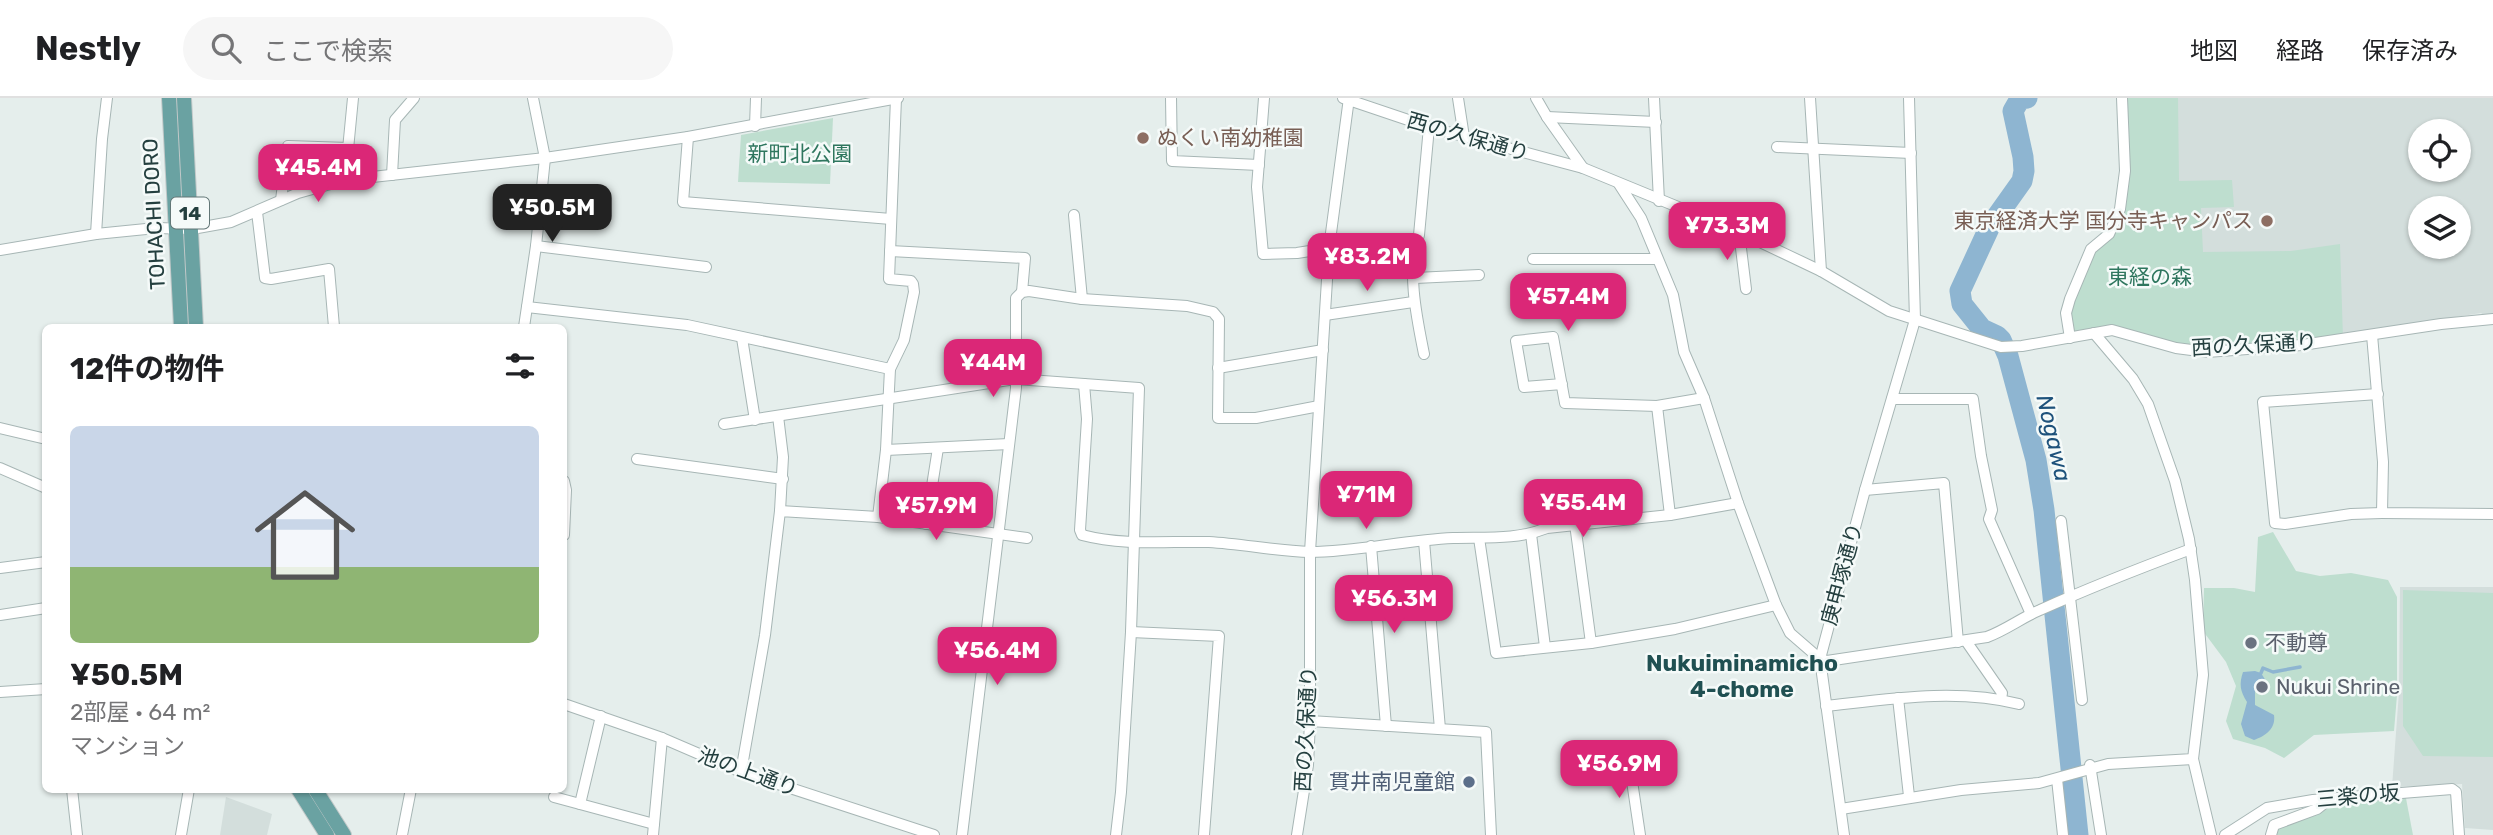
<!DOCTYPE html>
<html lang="ja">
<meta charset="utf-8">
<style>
:root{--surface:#fff;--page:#f6f6f6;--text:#202124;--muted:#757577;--line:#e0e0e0;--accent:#db2777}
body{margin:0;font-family:Rubik,"Noto Sans JP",sans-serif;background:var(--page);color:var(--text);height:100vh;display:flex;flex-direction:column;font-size:26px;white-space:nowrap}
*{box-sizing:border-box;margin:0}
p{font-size:23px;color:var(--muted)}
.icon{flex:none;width:38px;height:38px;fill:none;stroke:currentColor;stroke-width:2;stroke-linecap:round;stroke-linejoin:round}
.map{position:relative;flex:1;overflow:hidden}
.side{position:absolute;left:42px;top:226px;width:525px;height:469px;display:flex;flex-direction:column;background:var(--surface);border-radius:10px;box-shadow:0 2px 5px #0004}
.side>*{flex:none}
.fabs{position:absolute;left:2408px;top:21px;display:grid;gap:14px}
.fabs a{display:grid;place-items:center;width:63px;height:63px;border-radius:50%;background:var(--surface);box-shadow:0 2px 5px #0004;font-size:35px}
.price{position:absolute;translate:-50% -60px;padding:0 16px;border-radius:14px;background:var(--accent);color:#fff;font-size:23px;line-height:46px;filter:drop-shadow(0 2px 4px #0008)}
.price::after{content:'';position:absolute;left:50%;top:42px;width:21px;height:16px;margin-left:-10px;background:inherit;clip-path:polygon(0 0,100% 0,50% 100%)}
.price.selected{background:#222;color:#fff}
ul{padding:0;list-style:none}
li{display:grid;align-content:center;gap:14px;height:371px;padding:0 28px}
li+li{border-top:2px solid var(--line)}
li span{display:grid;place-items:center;height:217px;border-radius:10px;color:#555}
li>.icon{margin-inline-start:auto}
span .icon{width:126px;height:126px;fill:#fffc;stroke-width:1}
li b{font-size:30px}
h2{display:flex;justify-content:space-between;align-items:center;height:84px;padding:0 28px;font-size:30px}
header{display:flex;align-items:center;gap:42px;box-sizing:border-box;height:98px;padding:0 35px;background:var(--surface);border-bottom:2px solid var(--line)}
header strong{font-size:33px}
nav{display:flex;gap:38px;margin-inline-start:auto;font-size:24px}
.search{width:490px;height:63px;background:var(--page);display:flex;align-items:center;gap:18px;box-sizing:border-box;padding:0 24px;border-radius:38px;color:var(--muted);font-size:26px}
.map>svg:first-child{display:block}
.built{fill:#d3dedc;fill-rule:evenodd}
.green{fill:#bedecf}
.water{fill:#8eb5d1}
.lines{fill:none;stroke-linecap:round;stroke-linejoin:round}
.stream{stroke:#8eb5d1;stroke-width:3.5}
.river{stroke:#8eb5d1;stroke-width:21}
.minor-casing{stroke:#a7b6b5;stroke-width:12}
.major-casing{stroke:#c2c9c9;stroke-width:16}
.minor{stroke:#fff;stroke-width:10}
.major{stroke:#6aa2a2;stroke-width:14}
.education-dot{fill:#8d6e63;stroke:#f5faf9;stroke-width:2.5}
.worship-dot{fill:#6b7280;stroke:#f5faf9;stroke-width:2.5}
.service-dot{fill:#5c6f8a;stroke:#f5faf9;stroke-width:2.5}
.labels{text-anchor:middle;stroke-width:5;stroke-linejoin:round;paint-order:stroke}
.shield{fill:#f5faf9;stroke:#637777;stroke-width:2}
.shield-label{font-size:19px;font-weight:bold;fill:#243f3f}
.street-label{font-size:21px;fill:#243f3f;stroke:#f5faf9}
.education-label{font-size:21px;fill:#785e54;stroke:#f5faf9;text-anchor:start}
.park-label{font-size:21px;fill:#2e765e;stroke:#f5faf9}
.worship-label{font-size:21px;fill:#5b616d;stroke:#f5faf9;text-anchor:start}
.service-label{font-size:21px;fill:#4e5e75;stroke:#f5faf9;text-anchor:end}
.water-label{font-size:23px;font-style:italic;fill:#1e527b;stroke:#f5faf9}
.neighbourhood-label{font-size:23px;font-weight:bold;fill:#205052;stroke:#f5faf9}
</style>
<header>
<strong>Nestly</strong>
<div class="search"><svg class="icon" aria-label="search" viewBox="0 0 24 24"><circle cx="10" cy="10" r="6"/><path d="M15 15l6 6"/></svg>ここで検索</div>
<nav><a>地図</a><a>経路</a><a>保存済み</a></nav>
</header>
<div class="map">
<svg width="2493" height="737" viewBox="0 0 2493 737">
<rect width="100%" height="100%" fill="#e5eeec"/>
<g class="built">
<path d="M2122 0H2493V217L2485 218 2481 215 2301 243 2109 136 2120 111ZM2420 33H2459V72H2420ZM2420 110H2459V149H2420Z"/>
<polygon points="2400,489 2493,489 2493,732 2465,730 2462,686 2392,689 2399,594"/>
<polygon points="226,699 272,716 267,737 220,737"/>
</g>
<g class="green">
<polygon points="2123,0 2178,0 2179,83 2232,82 2234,109 2201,110 2203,154 2291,153 2340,146 2343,240 2194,253 2124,232 2071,236 2067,214 2093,153 2122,111"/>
<polygon points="833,20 830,86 738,84 741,37"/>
<polygon points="2273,434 2296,473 2320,478 2351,475 2388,482 2397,499 2397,597 2394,633 2314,637 2284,660 2265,650 2233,641 2226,623 2236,588 2226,564 2203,533 2204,490 2234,490 2255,494 2258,439"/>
<polygon points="2403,492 2493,495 2493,659 2423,658 2403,628"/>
<polygon points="2404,690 2413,737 2275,737 2276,731 2335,703"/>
</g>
<path class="water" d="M2255 573 2261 575 2266 583 2263 588 2255 591V607L2274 617C2276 631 2265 638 2254 642L2245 638 2241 626 2247 604C2240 593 2239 586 2243 574Z"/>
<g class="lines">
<polyline class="stream" points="2261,575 2263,570 2273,574 2300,569"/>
<polyline class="river" points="2027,0 2020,1 2013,13 2023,59 2024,73 2022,83 1990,128 1960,193 1962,206 1982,231 1997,238 2001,242 2008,258 2036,362 2044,412 2078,737"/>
<g class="minor-casing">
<g id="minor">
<polyline points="1171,0 1172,63 1259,67"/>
<polyline points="1264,0 1257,89 1263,156 1297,155 1329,150"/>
<polyline points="1343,0 1429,29 1583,70 1739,134 1821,173 1889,213 2001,249 2022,248 2112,232 2176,250 2207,254 2302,247 2441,226 2493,221"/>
<polyline points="1458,0 1464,39"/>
<polyline points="1536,0 1547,19 1583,70"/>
<polyline points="1654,0 1659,103"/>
<polyline points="1810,0 1821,173"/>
<polyline points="1547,19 1656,24"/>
<polyline points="755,28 756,0"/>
<polyline points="688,39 683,104 891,121"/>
<polyline points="1777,49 1911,55"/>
<polyline points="392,77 395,22 414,0"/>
<polyline points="345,82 353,0"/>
<path d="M1619 86 1641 120 1673 197 1684 254 1704 300 1738 405 1776 507 1790 535 1820 561 1827 563 1987 539C2006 532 2021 520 2040 512 2089 490 2140 470 2191 451"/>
<polyline points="281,102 288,48 348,50"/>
<polyline points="257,114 265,180 271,181 329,171 334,229"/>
<polyline points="1074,117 1082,201"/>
<polyline points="1739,134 1746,191"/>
<polyline points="96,136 102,41 107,0"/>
<polyline points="536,148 706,169"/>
<polyline points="0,152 96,136 156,130 192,131 231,124 298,95 345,82 545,60 688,39 898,0"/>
<polyline points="890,153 1025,160 1022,194"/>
<polyline points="1533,161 1657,161"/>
<polyline points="1415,180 1479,177"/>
<polyline points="527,209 687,227 890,271"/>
<polyline points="1325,217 1413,204"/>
<polyline points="524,229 536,148 545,60 533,0"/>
<polyline points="2372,237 2383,364 2382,415 2493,416"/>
<polyline points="742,240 755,322"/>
<polyline points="2070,240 2066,215 2070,201 2091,151 2109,136 2120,111 2125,73 2122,0"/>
<path d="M1424 256C1417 221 1406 171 1419 137L1429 29"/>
<polyline points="1218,270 1323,252"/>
<path d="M1084 286 1087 321 1080 432 1082 437C1124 448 1167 443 1209 444 1243 446 1276 453 1310 454 1357 454 1405 442 1453 440 1485 439 1517 442 1547 430L1670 417 1738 405"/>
<polyline points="1562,286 1524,289 1516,243 1553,239 1565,305 1657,308 1704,300"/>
<polyline points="2378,296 2263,304 2275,425 2285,426 2351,416 2382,415"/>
<polyline points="1892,301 1973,301 1981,358 1992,412 1989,421 2031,516"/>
<polyline points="1657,308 1670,417"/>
<polyline points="778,318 783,359 780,413"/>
<polyline points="724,326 1015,281 1139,290 1131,534 1121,694 1116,737"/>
<polyline points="0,330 46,341"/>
<polyline points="886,352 1009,346"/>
<polyline points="637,361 783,381"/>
<polyline points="0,370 46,390"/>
<polyline points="564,383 566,392 564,437"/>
<polyline points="1865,392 1944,385 1958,544"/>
<polyline points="878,419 886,352 890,271 904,242 914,194 913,186 911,183 889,181 896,0"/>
<polyline points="2061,423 2082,602"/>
<polyline points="926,426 938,350"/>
<polyline points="1575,426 1591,545"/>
<polyline points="1531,436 1545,549"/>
<polyline points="1479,440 1496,555 1591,545 1675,531 1776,507"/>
<polyline points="1424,443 1440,631"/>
<polyline points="1371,448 1386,628"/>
<polyline points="0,470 46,464"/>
<polyline points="0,517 46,510"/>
<polyline points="1131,534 1219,538 1204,737"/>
<polyline points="1966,543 2002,595 2001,601"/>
<polyline points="0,594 46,591"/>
<polyline points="1898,600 1909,698"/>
<polyline points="564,606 662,640 741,674 934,737"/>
<path d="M1826 608C1889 601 1957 590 2019 606"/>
<polyline points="1310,623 1486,634 1491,737"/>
<polyline points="2193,661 2211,737"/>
<polyline points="1629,663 1640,737"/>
<polyline points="2090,667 2101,737"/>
<polyline points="741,674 765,537 780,413 878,419 1027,440"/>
<polyline points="2057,681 2063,737"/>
<polyline points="72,691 77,737"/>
<polyline points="554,699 654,726"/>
<polyline points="580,706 601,618"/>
<polyline points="1841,711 1961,692 2039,685 2108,666 2193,661 2203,577 2195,482 2189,441 2175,383 2148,306 2133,281 2094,235"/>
<polyline points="181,737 189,691"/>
<polyline points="402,737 411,691"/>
<polyline points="653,737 662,640"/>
<polyline points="962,737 1016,290 1016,200 1022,194 1029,193 1082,201 1187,208 1213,214 1219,221 1218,320 1256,320 1319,308"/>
<polyline points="1297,737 1308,667 1310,623 1310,454 1329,150 1349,0"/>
<polyline points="1844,737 1820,561 1865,392 1915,222 1909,0"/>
<polyline points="2225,737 2267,710 2313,702 2452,691 2456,694 2459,737"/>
<polyline points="2271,737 2274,727 2317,711 2331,700"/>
</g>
</g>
<g class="major-casing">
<g id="major">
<polyline points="169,0 181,229"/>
<polyline points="184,0 196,229"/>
<polyline points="298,691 327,737"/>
<polyline points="315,691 344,737"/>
</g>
</g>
<use href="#minor" class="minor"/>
<use href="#major" class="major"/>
</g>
<g class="education-dot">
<circle cx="1143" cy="40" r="7"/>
<circle cx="2267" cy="123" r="7"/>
</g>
<g class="worship-dot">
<circle cx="2251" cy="545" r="7"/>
<circle cx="2262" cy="589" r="7"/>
</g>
<circle class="service-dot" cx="1469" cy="684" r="7"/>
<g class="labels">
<rect class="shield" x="171" y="99.5" width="38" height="31" rx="5"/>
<g class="shield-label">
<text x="190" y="122">14</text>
</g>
<g class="street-label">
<text transform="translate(1468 39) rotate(16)" y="7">西の久保通り</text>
<text transform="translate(154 116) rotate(-93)" y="7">TOHACHI DORO</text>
<text transform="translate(2254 247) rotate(-3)" y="7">西の久保通り</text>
<text transform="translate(1842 476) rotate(-75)" y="7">庚申塚通り</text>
<text transform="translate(1306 631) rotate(-87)" y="7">西の久保通り</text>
<text transform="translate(748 674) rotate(20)" y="7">池の上通り</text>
<text transform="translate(2358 698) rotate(-5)" y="7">三楽の坂</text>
</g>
<g class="education-label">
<text x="1157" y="47">ぬくい南幼稚園</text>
<text x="2253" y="130" text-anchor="end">東京経済大学 国分寺キャンパス</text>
</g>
<g class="park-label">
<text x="800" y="63">新町北公園</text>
<text x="2150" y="186">東経の森</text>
</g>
<g class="worship-label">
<text x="2265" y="552">不動尊</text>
<text x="2276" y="596">Nukui Shrine</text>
</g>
<g class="service-label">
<text x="1455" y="691">貫井南児童館</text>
</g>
<g class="water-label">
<text transform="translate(2054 340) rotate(77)" y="8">Nogawa</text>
</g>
<g class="neighbourhood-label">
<text x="1742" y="573">Nukuiminamicho<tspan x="1742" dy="26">4-chome</tspan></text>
</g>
</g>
</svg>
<div class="fabs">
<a><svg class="icon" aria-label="locate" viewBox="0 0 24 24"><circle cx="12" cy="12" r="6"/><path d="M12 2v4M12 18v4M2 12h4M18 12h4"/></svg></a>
<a><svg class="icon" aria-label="layers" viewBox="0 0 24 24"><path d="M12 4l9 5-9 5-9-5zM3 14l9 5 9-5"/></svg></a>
</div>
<b class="price" style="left:318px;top:106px">¥45.4M</b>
<b class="price selected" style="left:552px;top:146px">¥50.5M</b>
<b class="price" style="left:1727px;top:164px">¥73.3M</b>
<b class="price" style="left:1367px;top:195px">¥83.2M</b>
<b class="price" style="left:1568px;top:235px">¥57.4M</b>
<b class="price" style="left:993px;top:301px">¥44M</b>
<b class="price" style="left:1366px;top:433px">¥71M</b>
<b class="price" style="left:1583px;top:441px">¥55.4M</b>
<b class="price" style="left:936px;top:444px">¥57.9M</b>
<b class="price" style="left:1394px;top:537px">¥56.3M</b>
<b class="price" style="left:997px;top:589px">¥56.4M</b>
<b class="price" style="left:1619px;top:702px">¥56.9M</b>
<section class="side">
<h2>12件の物件<svg class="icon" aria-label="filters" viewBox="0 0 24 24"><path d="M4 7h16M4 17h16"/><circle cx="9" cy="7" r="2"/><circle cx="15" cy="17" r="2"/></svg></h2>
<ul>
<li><span style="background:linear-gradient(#c9d6e8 65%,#8fb573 0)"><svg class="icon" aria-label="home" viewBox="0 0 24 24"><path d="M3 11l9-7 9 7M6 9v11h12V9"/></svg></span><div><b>¥50.5M</b><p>2部屋 · 64 m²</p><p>マンション</p></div></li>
</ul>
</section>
</div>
